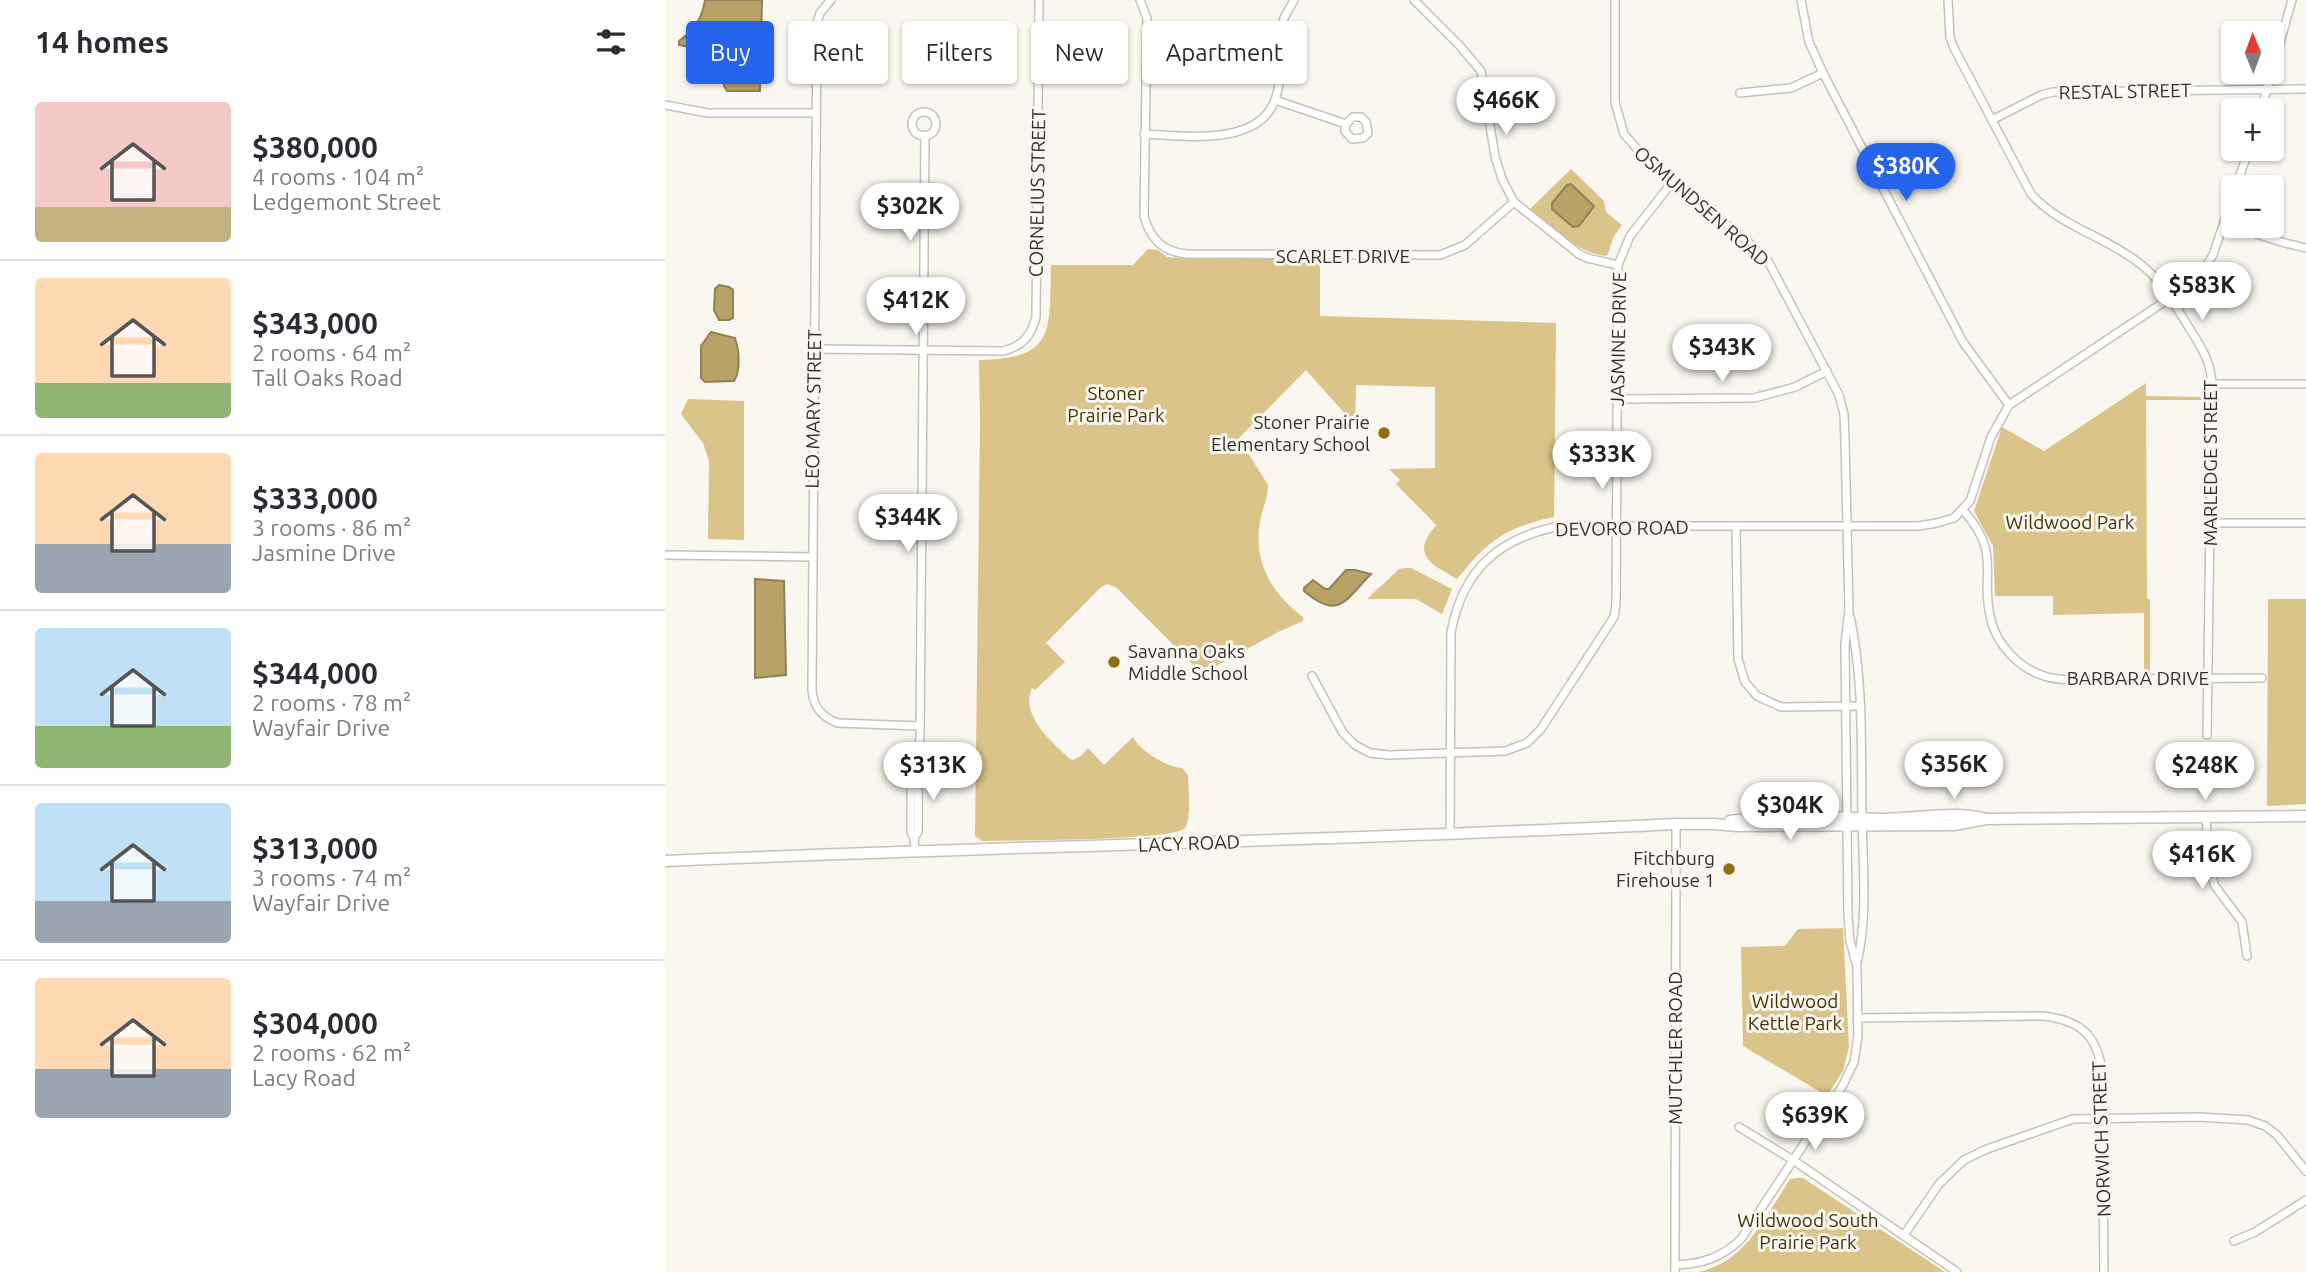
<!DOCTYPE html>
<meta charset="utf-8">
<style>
:root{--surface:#fff;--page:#f2f2f3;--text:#2b2b33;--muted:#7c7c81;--line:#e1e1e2;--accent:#2563eb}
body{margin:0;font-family:Ubuntu,sans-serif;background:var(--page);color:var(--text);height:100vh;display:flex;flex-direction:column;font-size:26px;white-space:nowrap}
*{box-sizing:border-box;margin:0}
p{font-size:23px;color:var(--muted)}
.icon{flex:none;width:38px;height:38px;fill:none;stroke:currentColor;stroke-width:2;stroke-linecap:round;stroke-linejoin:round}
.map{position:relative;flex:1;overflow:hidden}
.side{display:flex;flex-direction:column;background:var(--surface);width:665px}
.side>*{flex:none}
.banner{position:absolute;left:21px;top:21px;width:665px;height:63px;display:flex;gap:14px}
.needle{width:46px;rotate:359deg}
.fabs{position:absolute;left:1556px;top:21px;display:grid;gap:14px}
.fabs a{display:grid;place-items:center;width:63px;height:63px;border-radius:7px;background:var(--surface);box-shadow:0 2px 5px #0004;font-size:35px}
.price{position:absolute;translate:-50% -60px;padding:0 16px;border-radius:24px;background:#fff;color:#222;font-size:23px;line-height:46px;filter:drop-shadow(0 2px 4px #0008)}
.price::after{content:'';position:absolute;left:50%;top:42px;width:21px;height:16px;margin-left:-10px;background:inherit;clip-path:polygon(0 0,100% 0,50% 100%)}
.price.on{background:var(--accent);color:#fff}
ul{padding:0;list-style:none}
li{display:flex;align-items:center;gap:21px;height:175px;padding:0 35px}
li+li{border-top:2px solid var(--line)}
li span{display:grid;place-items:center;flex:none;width:196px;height:140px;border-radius:7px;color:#555}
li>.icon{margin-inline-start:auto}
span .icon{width:84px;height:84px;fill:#fffc;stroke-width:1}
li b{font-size:30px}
h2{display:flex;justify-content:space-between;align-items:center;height:84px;padding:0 35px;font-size:30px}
.tag{padding:0 24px;border-radius:7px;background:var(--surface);box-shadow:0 2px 5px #0004;font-size:24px;line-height:63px}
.tag.on{background:var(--accent);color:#fff}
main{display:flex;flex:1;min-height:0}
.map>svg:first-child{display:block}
.green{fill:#dbc489}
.water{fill:#b8a266;stroke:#908055;stroke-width:2}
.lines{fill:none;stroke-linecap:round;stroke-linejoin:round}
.street-casing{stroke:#c5c2bb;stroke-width:10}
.secondary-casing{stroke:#c5c2bb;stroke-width:13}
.street{stroke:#fff;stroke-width:7}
.secondary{stroke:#fff;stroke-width:10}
.poi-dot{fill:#8d7013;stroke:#faf7f0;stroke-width:2.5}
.labels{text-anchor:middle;stroke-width:6;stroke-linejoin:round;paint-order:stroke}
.street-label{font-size:19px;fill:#32312e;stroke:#faf7f0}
.park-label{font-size:19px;fill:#443401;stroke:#faf7f0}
.poi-label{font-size:19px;fill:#32312e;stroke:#faf7f0;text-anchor:end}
</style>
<main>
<section class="side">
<h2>14 homes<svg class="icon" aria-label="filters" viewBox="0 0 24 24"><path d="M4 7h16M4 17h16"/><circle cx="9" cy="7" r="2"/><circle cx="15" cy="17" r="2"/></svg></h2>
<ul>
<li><span style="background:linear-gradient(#f6c9c9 75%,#c2b280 0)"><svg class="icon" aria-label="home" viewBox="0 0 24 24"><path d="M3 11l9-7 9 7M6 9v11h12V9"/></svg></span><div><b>$380,000</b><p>4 rooms · 104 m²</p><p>Ledgemont Street</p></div></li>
<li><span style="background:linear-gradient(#ffd9b3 75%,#8fb573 0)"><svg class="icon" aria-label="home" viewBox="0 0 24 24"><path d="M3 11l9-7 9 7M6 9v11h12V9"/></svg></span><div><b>$343,000</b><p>2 rooms · 64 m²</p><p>Tall Oaks Road</p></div></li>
<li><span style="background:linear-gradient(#ffd9b3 65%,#9aa5b1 0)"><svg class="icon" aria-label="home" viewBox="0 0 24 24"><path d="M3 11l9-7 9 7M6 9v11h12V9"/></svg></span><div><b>$333,000</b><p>3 rooms · 86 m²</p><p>Jasmine Drive</p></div></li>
<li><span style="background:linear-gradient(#bfe0f5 70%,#8fb573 0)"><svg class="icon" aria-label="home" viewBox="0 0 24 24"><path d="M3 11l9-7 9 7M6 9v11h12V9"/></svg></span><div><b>$344,000</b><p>2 rooms · 78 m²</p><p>Wayfair Drive</p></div></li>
<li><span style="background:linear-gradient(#bfe0f5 70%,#9aa5b1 0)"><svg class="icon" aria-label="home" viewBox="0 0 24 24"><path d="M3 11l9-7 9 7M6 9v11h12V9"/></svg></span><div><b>$313,000</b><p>3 rooms · 74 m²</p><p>Wayfair Drive</p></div></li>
<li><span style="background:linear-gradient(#ffd9b3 65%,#9aa5b1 0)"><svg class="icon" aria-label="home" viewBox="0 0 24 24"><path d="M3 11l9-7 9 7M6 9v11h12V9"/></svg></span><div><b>$304,000</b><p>2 rooms · 62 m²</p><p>Lacy Road</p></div></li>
</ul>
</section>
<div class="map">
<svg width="1641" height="1272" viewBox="0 0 1641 1272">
<rect width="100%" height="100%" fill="#faf7f0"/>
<g class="green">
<path d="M906 169 939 201 941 212 957 225 949 236 942 256C912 254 888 226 865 209Z"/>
<path d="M483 249 493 250 502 257 516 258 655 256V316L891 323 889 517C841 527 822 541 792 579 766 564 745 556 771 525L731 484 735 480 724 469 770 468V387L691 385 690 425 641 370 571 441 585 456 603 485C603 498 597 509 595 522 588 562 607 594 638 617V621L613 632 540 672 536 673 451 587 442 584 435 588 381 643 400 662 370 690 367 688C355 716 386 741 405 759L408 760 416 756 423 748 439 765 468 737C475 751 501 767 517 768L523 775C523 787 527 818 520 828 509 841 344 840 317 841L310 836 315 422 314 360C392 359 384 330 386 265H468Z"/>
<polygon points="1481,383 1481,396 1539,397 1539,400 1481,400 1482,599 1485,599 1485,673 1479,673 1479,613 1388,615 1388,596 1330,596 1328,546 1309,511 1337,427 1379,451"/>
<polygon points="23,399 79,401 79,540 43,539 44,461 38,443 16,414"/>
<polygon points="739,568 746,568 787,589 777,614 751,599 702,599 734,569"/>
<polygon points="1603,599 1641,599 1641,804 1602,806"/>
<polygon points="1178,928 1184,1047 1178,1071 1162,1096 1078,1046 1076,947 1120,946 1133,929"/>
<path d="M1131 1178H1138L1280 1272H1033C1080 1263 1101 1216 1125 1179Z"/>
</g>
<g class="water">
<path d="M40 0H97L95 91H62L59 86 58 58 53 53 14 45V41C30 29 37 19 40 0Z"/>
<polygon points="906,184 929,206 914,226 908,227 887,209 887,203 902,185"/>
<polygon points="54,285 64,287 68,290 68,318 64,320 54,320 49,310 50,289"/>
<path d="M46 332 70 338C74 349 76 371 69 381L40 382 36 378V346Z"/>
<path d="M681 570H690L706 574C680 600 674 621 639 591V588L648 580 660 589H664Z"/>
<polygon points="90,579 119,581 121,675 90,678"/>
</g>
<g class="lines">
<g class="street-casing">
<g id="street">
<path d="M166 0 155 13 152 23 147 691C149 708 157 717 173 723L255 726"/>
<path d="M475 0 482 18 479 216C485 239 498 252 522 254L775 255 800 245 849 202"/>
<polyline points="749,0 795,46 816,71 830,156 837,179 849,202 914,254 922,258 953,265"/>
<path d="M950 0V102L959 134 982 160 1081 240 1103 261 1174 395 1179 414 1180 441 1184 609 1180 645 1183 916 1185 941 1192 967 1193 1036 1189 1062 1178 1085 1076 1239C1056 1258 1037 1264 1010 1265"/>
<polyline points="1136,0 1144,42 1158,73 1298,342 1344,405"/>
<path d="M1283 0 1285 38 1290 50 1366 194C1396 227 1440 236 1474 263 1496 279 1509 304 1523 326 1535 345 1546 361 1547 384L1542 735"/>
<polyline points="1075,93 1126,88 1158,73"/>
<polyline points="610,100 681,124 680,131 687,139 698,138 703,133 701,122 696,117 688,117 681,124"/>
<polyline points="0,105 43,113 151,113"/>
<polyline points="1596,110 1627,0"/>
<circle cx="259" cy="124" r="12"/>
<polyline points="1327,120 1376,95 1388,92 1641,89"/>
<path d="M479 134C520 136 596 147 611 97 618 75 616 48 617 26L619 18 629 0"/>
<polyline points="1571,187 1584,149"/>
<polyline points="1559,224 1620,243 1641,248"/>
<path d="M148 349 338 351C358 346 366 336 371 317L374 0"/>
<polyline points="1547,384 1641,384"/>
<polyline points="953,399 1089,398 1130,387 1162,371"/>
<path d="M1298 510C1338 555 1314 573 1326 620 1332 645 1354 668 1379 676 1402 683 1430 679 1453 679 1501 679 1549 678 1597 678"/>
<polyline points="1545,523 1641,523"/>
<polyline points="1071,528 1073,659 1080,682 1092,696 1116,707 1196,706"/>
<polyline points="0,555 147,557"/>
<path d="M1185 616C1199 682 1196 751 1197 819 1198 866 1203 916 1192 963"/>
<polyline points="647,676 678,733 690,745 705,753 724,755 840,751 862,743 876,729 949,617 951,605 953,265 965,236 1008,181"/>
<polyline points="1541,817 1544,869 1550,886 1577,922 1582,956"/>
<path d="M785 834 786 632C798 569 834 538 895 526H1254L1272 523 1289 518 1305 501 1326 437 1344 405 1505 298 1537 272 1548 255 1568 195"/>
<path d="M249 838 253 832C254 800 251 768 255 737L260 135"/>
<polyline points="250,850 249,838 246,832 246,777 251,762"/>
<path d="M1192 1018 1378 1016C1414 1020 1432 1034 1437 1071L1439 1272"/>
<polyline points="1074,1127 1128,1160 1292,1272"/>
<polyline points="1239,1235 1274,1184 1299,1160 1322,1149 1408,1119 1534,1117 1583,1120 1600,1126 1612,1135 1641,1171"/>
<polyline points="1569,1241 1590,1232 1641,1200"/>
<polyline points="1010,1272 1011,824"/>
</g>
</g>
<g class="secondary-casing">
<g id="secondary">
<path d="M1065 821C1116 813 1167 818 1218 819 1249 819 1292 810 1321 819L1641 816"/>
<path d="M0 861C337 846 674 841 1011 824H1049L1073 826 1289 825 1321 819"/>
</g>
</g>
<use href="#street" class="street"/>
<use href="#secondary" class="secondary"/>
</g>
<g class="poi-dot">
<circle cx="719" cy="433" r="7"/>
<circle cx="449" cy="662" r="7"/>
<circle cx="1064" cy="869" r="7"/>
</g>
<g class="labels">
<g class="street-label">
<text transform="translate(1460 91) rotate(-1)" y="7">RESTAL STREET</text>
<text transform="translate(372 193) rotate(-89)" y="7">CORNELIUS STREET</text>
<text transform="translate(1037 206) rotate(41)" y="7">OSMUNDSEN ROAD</text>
<text x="678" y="263">SCARLET DRIVE</text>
<text transform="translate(953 339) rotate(-89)" y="7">JASMINE DRIVE</text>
<text transform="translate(148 409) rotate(-89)" y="7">LEO MARY STREET</text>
<text transform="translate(1545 463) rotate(-90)" y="7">MARLEDGE STREET</text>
<text transform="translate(957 528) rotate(-1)" y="7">DEVORO ROAD</text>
<text x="1473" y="685">BARBARA DRIVE</text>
<text transform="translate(524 843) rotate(-2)" y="7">LACY ROAD</text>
<text transform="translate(1010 1048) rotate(-90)" y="7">MUTCHLER ROAD</text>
<text transform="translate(1436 1139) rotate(-92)" y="7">NORWICH STREET</text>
</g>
<g class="park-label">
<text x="451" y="400">Stoner<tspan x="451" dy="22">Prairie Park</tspan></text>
<text x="1405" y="529">Wildwood Park</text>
<text x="1130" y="1008">Wildwood<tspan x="1130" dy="22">Kettle Park</tspan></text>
<text x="1143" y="1227">Wildwood South<tspan x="1143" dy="22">Prairie Park</tspan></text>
</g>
<g class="poi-label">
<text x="705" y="429">Stoner Prairie<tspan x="705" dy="22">Elementary School</tspan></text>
<text x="463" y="658" text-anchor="start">Savanna Oaks<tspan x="463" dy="22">Middle School</tspan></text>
<text x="1050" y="865">Fitchburg<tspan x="1050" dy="22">Firehouse 1</tspan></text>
</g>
</g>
</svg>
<div class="fabs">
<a><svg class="needle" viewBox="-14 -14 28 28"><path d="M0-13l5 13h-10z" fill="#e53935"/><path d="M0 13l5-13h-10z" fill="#7c7c81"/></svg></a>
<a>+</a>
<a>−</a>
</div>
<b class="price" style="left:841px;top:137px">$466K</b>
<b class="price on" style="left:1241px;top:203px">$380K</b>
<b class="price" style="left:245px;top:243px">$302K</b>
<b class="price" style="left:1537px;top:322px">$583K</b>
<b class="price" style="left:251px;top:337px">$412K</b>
<b class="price" style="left:1057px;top:384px">$343K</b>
<b class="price" style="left:937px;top:491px">$333K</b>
<b class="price" style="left:243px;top:554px">$344K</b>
<b class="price" style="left:1289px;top:801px">$356K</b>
<b class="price" style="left:268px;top:802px">$313K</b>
<b class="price" style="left:1540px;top:802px">$248K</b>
<b class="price" style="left:1125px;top:842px">$304K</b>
<b class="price" style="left:1537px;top:891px">$416K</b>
<b class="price" style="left:1150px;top:1152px">$639K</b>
<div class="banner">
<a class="tag on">Buy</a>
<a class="tag">Rent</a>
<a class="tag">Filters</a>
<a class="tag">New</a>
<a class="tag">Apartment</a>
</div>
</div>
</main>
